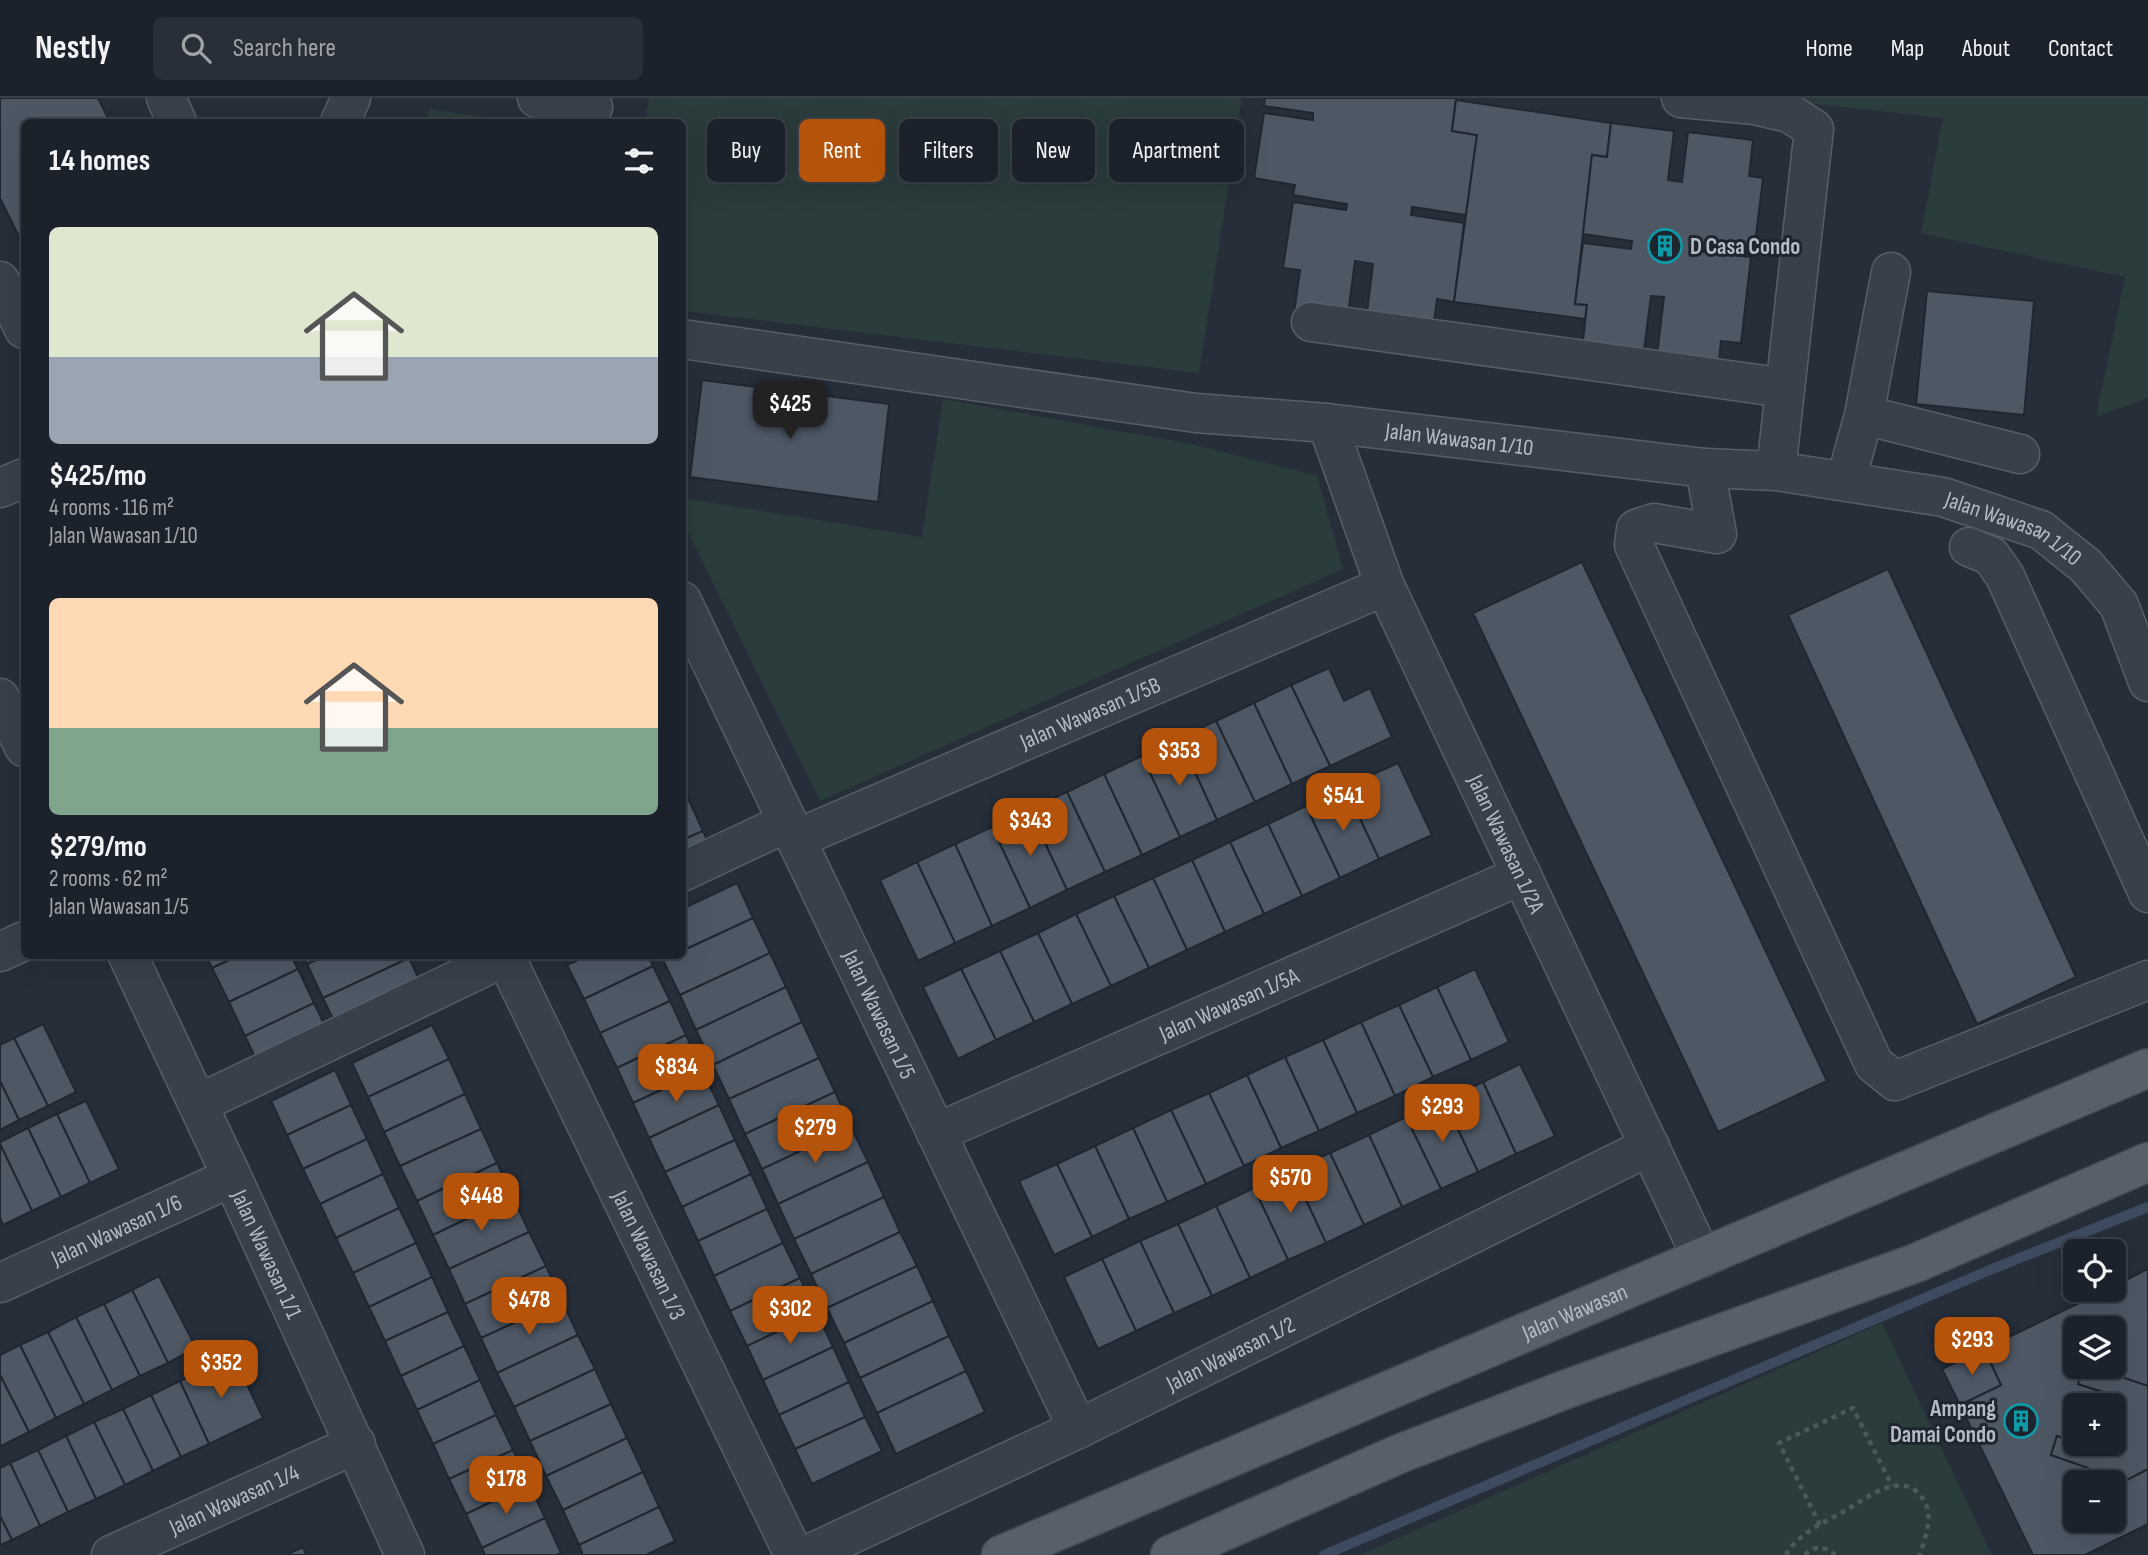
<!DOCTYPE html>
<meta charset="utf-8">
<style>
:root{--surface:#1c222c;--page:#292f38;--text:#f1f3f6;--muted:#a0a4a9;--line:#3a3f48;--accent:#b45309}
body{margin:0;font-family:"Sofia Sans Condensed",sans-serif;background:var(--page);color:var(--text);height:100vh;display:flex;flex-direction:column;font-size:26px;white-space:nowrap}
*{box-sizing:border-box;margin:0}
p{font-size:23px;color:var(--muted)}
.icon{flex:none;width:38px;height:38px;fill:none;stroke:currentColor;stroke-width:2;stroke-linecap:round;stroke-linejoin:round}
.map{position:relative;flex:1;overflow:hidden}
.drawer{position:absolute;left:21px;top:21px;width:665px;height:840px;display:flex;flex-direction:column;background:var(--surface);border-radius:10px;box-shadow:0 7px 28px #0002,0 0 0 2px var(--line)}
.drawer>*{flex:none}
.top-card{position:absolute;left:707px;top:21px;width:665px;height:63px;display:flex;gap:14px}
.controls{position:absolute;left:2063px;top:1141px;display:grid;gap:14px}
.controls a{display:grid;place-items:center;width:63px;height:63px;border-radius:10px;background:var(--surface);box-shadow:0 7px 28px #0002,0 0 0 2px var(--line);font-size:35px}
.price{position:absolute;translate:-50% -60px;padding:0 16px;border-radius:14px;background:var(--accent);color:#fff;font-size:23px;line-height:46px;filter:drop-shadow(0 2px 4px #0008)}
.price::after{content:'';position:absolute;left:50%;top:42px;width:21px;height:16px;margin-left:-10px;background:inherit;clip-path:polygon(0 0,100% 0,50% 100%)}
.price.on{background:#222;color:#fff}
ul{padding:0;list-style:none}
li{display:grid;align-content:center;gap:14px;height:371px;padding:0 28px}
li span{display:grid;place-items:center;height:217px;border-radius:10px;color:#555}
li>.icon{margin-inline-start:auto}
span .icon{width:126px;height:126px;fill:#fffc;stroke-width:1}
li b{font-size:30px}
h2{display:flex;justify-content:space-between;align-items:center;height:84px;padding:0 28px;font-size:30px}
.pill{padding:0 24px;border-radius:10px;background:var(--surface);box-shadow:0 7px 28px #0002,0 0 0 2px var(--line);font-size:24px;line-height:63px}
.pill.on{background:var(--accent);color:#fff}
header{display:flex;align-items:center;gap:42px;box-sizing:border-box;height:98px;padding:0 35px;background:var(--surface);border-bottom:2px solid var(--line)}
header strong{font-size:33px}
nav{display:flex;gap:38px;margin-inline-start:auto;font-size:24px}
.search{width:490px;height:63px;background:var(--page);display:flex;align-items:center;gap:18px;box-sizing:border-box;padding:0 24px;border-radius:10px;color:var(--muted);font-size:26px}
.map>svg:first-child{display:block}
.green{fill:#2b3c3d}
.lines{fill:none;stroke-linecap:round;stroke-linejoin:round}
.stream{stroke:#3d4b61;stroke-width:10}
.building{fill:#4e5865;stroke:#202731;stroke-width:2;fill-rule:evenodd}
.minor-casing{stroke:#575e68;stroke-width:41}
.major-casing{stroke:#424953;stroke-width:41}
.path{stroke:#49595c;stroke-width:4.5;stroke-dasharray:5 5;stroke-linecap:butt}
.minor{stroke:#39404a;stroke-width:38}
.major{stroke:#575f6a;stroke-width:38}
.labels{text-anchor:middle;stroke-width:6;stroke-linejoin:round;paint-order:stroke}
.poi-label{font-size:23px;font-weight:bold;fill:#b5bbc6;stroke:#1e252f;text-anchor:start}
.street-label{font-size:23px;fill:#b5bbc6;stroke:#1e252f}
</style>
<header>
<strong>Nestly</strong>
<div class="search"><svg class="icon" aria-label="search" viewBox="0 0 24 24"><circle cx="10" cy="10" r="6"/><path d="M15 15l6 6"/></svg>Search here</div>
<nav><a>Home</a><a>Map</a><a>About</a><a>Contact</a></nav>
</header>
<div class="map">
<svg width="2148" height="1457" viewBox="0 0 2148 1457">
<rect width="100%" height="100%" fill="#262e3a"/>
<g class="green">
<polygon points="649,0 1242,0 1199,275 683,213 682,24 645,24"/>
<polygon points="1806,0 2148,0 2148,300 2096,319 2125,179 1921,135 1943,20 1805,5"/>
<polygon points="429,11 520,24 427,24"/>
<polygon points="943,301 1191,346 1317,378 1343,471 820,703 683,424 683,400 922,439"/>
<polygon points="1882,1225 1992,1457 1360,1457"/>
</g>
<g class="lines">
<polyline class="stream" points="1324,1457 1990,1172 2148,1109"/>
</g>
<g class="building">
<polygon points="0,0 98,0 110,24 24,24 24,149 0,100"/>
<polygon points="1265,0 1456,0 1452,33 1477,37 1466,117 1412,109 1411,117 1464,125 1454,204 1437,201 1432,240 1365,230 1373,166 1355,163 1347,223 1294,215 1300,172 1283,170 1293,104 1346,112 1347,106 1293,97 1295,87 1254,80 1264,15 1313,22 1313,15 1264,8"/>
<polygon points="1456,2 1611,25 1607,59 1592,57 1575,206 1587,207 1585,221 1454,204 1477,37 1452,33"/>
<polygon points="1611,25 1674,33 1668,82 1682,84 1688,34 1753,42 1749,78 1763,80 1754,153 1699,146 1698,153 1751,159 1741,245 1721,243 1718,273 1656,265 1664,199 1651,198 1643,260 1582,252 1587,207 1575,206 1583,145 1631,151 1632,143 1583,136 1592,57 1607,59"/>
<polygon points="1927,193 2034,203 2024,317 1916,306"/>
<polygon points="702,282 889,306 878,404 690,379"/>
<polygon points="1582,464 1827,983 1718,1034 1473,515"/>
<polygon points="1888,471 2076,879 1977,926 1788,517"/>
<polygon points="1329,570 1344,603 1370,590 1392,639 1330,668 1291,587"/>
<polygon points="1291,587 1330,668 1292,686 1254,605"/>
<polygon points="1254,605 1292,686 1255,704 1216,623"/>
<polygon points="1216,623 1255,704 1217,722 1179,640"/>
<polygon points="1179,640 1217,722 1180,739 1142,658"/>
<polygon points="1142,658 1180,739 1142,757 1104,676"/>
<polygon points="1398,665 1432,737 1379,761 1345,689"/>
<polygon points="1104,676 1142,757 1105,774 1067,694"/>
<polygon points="1345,689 1379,761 1340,780 1306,708"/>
<polygon points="1067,694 1105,774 1067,792 1029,711"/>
<polygon points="687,698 703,733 682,742 682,700"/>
<polygon points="1306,708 1340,780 1302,798 1268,726"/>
<polygon points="1029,711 1067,792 1030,810 992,729"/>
<polygon points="1268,726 1302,798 1264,816 1230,744"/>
<polygon points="992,729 1030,810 992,828 955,746"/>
<polygon points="703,733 719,767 682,785 682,742"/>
<polygon points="1230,744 1264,816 1225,834 1192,762"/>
<polygon points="955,746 992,828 955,845 917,764"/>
<polygon points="1192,762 1225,834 1187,852 1153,780"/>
<polygon points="917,764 955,845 918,863 880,782"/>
<polygon points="1153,780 1187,852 1149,870 1114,798"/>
<polygon points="737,785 753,820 682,853 682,811"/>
<polygon points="1114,798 1149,870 1111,888 1076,816"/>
<polygon points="1076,816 1111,888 1072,906 1038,835"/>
<polygon points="753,820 770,855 680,897 663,862 673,858 682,858 682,853"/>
<polygon points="1038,835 1072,906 1034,924 1000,853"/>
<polygon points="1000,853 1034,924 996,942 961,871"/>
<polygon points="770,855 786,889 696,932 680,897"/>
<polygon points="206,858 238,858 212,870"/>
<polygon points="238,858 291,858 298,871 229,904 212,870"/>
<polygon points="303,858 326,858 307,866"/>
<polygon points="326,858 408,858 409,860 323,900 307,866"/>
<polygon points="587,858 648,858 653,868 584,901 567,867"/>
<polygon points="409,860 425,894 340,935 323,900"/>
<polygon points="653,868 670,903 600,935 584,901"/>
<polygon points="298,871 314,905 245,938 229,904"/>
<polygon points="961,871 996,942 958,961 923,889"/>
<polygon points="1475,871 1509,944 1471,962 1437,889"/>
<polygon points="786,889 802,924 713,967 696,932"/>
<polygon points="1437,889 1471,962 1433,979 1399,907"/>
<polygon points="670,903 686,937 617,970 600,935"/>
<polygon points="314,905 330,939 261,972 245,938"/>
<polygon points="1399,907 1433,979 1395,998 1361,924"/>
<polygon points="802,924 819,960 729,1001 713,967"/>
<polygon points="1361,924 1395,998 1357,1015 1323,942"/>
<polygon points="43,926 76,994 48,1008 14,940"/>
<polygon points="432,927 449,961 368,999 352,965"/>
<polygon points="686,937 702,973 633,1005 617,970"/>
<polygon points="14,940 48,1008 19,1022 0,983 0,947"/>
<polygon points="1323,942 1357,1015 1319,1033 1285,959"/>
<polygon points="1285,959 1319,1033 1281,1050 1247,977"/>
<polygon points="819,960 835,994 745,1036 729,1001"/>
<polygon points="449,961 465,996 384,1034 368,999"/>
<polygon points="1520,966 1555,1038 1516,1056 1483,984"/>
<polygon points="335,972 351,1007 287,1037 271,1003"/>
<polygon points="702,973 719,1007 649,1040 633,1005"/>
<polygon points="1247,977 1281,1050 1244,1068 1209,995"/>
<polygon points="0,983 19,1022 0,1032"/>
<polygon points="1483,984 1516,1056 1478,1074 1444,1002"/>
<polygon points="835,994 851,1029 762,1071 745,1036"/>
<polygon points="1209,995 1244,1068 1206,1086 1171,1012"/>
<polygon points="465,996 481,1031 400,1068 384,1034"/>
<polygon points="1444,1002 1478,1074 1441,1091 1406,1019"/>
<polygon points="86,1003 119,1071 90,1085 57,1016"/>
<polygon points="351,1007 367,1041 303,1071 287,1037"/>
<polygon points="719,1007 735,1042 665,1074 649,1040"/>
<polygon points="1171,1012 1206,1086 1167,1104 1133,1030"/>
<polygon points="57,1016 90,1085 61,1099 28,1030"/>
<polygon points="1406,1019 1441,1091 1402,1109 1369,1037"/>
<polygon points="851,1029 868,1064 778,1106 762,1071"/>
<polygon points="28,1030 61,1099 32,1113 0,1046 0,1044"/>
<polygon points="1133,1030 1167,1104 1129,1121 1095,1048"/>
<polygon points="481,1031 497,1065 417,1103 400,1068"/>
<polygon points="1369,1037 1402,1109 1364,1127 1330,1055"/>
<polygon points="367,1041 383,1076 320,1106 303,1071"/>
<polygon points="735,1042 751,1076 682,1109 665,1074"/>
<polygon points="0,1046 32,1113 3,1127 0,1120"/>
<polygon points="1095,1048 1129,1121 1092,1139 1057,1066"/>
<polygon points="1330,1055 1364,1127 1326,1145 1292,1072"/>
<polygon points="868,1064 884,1099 794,1141 778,1106"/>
<polygon points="497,1065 513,1099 433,1137 417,1103"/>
<polygon points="1057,1066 1092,1139 1054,1157 1019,1083"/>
<polygon points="1292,1072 1326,1145 1288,1162 1254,1090"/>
<polygon points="383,1076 399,1110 336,1140 320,1106"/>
<polygon points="751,1076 767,1111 698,1143 682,1109"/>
<polygon points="1254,1090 1288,1162 1250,1180 1216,1108"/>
<polygon points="513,1099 529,1134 449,1171 433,1137"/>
<polygon points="884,1099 900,1134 811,1176 794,1141"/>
<polygon points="1216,1108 1250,1180 1212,1198 1178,1126"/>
<polygon points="399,1110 416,1145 353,1175 336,1140"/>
<polygon points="767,1111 783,1145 714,1178 698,1143"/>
<polygon points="1178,1126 1212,1198 1174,1215 1140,1143"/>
<polygon points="529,1134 546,1168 465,1206 449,1171"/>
<polygon points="900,1134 917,1168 827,1210 811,1176"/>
<polygon points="1140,1143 1174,1215 1136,1233 1102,1161"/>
<polygon points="416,1145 432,1179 369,1209 353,1175"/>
<polygon points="783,1145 800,1180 730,1213 714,1178"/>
<polygon points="1102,1161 1136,1233 1098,1251 1064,1179"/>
<polygon points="546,1168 562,1203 481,1240 465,1206"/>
<polygon points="917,1168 933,1203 844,1245 827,1210"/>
<path d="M2148 1171V1288L2092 1269H2114V1230H2076V1269H2084L2078 1286 2103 1294 2098 1307H2076V1344L2057 1338 2051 1357 2125 1383 2148 1371V1426L2085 1457H2033L1960 1307 2001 1287 1984 1251 2106 1192H2114V1188ZM2076 1384H2114V1423H2076Z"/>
<polygon points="159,1178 196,1250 168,1265 132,1192"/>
<polygon points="432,1179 448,1214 385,1243 369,1209"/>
<polygon points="800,1180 817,1215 747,1248 730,1213"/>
<polygon points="132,1192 168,1265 140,1278 104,1206"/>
<polygon points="562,1203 578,1237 497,1275 481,1240"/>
<polygon points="933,1203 949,1238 860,1280 844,1245"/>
<polygon points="104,1206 140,1278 112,1292 76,1219"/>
<polygon points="448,1214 464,1248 401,1278 385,1243"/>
<polygon points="817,1215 833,1249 763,1282 747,1248"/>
<polygon points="76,1219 112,1292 84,1306 48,1234"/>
<polygon points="48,1234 84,1306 56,1320 20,1247"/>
<polygon points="578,1237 595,1271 514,1309 497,1275"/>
<polygon points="949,1238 966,1273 877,1315 860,1280"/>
<polygon points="20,1247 56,1320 29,1334 0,1277 0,1257"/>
<polygon points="464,1248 480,1282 417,1312 401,1278"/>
<polygon points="833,1249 849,1284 779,1317 763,1282"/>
<polygon points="1984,1251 2001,1287 1960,1307 1942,1271"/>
<polygon points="233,1257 263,1320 209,1346 180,1283"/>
<polygon points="2084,1269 2092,1269 2148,1288 2148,1371 2125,1383 2051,1357 2057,1338 2084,1347 2114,1346 2114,1307 2098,1307 2103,1294 2078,1286"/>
<polygon points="595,1271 611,1306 530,1343 514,1309"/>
<polygon points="966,1273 985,1314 896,1356 877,1315"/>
<polygon points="0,1277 29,1334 1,1348 0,1346"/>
<polygon points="480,1282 496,1317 433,1346 417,1312"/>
<polygon points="180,1283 209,1346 181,1359 151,1297"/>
<polygon points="849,1284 865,1319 795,1351 779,1317"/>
<polygon points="151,1297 181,1359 153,1373 123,1311"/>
<polygon points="611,1306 627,1340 546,1378 530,1343"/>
<polygon points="123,1311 153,1373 125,1387 94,1324"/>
<polygon points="496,1317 513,1352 449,1381 433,1346"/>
<polygon points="865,1319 882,1353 812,1386 795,1351"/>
<polygon points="94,1324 125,1387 96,1401 66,1338"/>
<polygon points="66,1338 96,1401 68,1414 38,1352"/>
<polygon points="627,1340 643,1374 563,1412 546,1378"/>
<polygon points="38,1352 68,1414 40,1428 10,1365"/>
<polygon points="513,1352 529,1386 466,1416 449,1381"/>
<polygon points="10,1365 40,1428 12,1442 0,1418 0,1370"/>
<polygon points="643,1374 659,1409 579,1447 563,1412"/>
<polygon points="529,1386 545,1420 482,1450 466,1416"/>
<polygon points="659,1409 675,1443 646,1457 583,1457 579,1447"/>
<polygon points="0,1418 12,1442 0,1447"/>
<polygon points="545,1420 561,1455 556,1457 485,1457 482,1450"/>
<polygon points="303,1449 306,1457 286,1457"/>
</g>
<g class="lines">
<g class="minor-casing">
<g id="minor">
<polyline points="166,0 177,24"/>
<polyline points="537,0 593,9"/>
<polyline points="1681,0 1755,7 1789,15 1814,31 1776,373"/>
<polyline points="340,24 351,0"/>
<polyline points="0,183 24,231"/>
<polyline points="1311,224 1785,290"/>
<path id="s1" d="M682 241 1196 315 1327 325 1705 370 1776 373 1943 399 2041 432 2086 468 2119 507 2148 584"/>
<polyline points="1864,317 2020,356"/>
<path id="s2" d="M1327 325 1385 488 1702 1160"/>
<polyline points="1705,370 1717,436 1654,425 1636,431 1634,447 1874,966 1895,983 2148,882"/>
<polyline points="1846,382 1864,317 1891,174"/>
<polyline points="0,390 24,380"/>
<polyline points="1969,449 1991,458 2005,478 2148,795"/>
<path id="s3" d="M682 503 1078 1331"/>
<polyline points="0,600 24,649"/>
<path id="s4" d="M796 741 1385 488"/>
<polyline points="682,774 788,724"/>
<polyline points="0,854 24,843"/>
<path id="s5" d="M128 858 232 1079 405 1457"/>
<path id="s6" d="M505 858 794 1457"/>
<polyline points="198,1006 507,858"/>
<path id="s7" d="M936 1035 1522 777"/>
<path id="s8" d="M0 1185 232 1079"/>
<path id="s9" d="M111 1457 356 1346"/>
<path id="s10" d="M807 1457 1078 1331 1650 1048"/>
</g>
</g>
<g class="major-casing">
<g id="major">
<path id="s11" d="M1001 1457 2148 970"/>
<polyline points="1170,1457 1399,1356 1564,1292 1916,1165 2148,1064"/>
</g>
</g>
<g class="path">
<polyline points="1820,1427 1779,1345 1853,1310 1892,1388"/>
<path d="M1786 1457C1799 1434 1824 1425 1846 1412 1859 1405 1874 1393 1889 1389 1900 1386 1912 1387 1919 1396 1936 1413 1926 1437 1920 1457"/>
<path d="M1805 1457C1814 1447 1826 1448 1835 1457"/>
</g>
<use href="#minor" class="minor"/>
<use href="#major" class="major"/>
</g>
<defs>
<g id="building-ring" transform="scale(1.75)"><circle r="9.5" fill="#1e252f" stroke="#0f9aa8" stroke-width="1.5"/><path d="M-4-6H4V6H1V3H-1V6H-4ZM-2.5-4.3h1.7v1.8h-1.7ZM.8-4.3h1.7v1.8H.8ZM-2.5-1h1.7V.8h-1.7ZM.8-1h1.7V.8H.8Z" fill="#0f9aa8"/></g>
</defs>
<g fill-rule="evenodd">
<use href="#building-ring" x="1665" y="148"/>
<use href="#building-ring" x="2021" y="1323"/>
</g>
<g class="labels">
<g class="poi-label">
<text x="1690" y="156">D Casa Condo</text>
<text x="1996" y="1318" text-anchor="end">Ampang<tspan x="1996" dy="26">Damai Condo</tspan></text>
</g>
<g class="street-label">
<text dy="8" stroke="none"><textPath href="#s1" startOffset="784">Jalan Wawasan 1/10</textPath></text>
<text dy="8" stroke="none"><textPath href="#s1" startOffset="1349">Jalan Wawasan 1/10</textPath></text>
<text dy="8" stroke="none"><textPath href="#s4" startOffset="320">Jalan Wawasan 1/5B</textPath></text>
<text dy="8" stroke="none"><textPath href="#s2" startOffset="458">Jalan Wawasan 1/2A</textPath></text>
<text dy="8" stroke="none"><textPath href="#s7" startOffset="320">Jalan Wawasan 1/5A</textPath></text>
<text dy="8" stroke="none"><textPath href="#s3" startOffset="458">Jalan Wawasan 1/5</textPath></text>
<text dy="8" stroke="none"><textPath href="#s8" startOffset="128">Jalan Wawasan 1/6</textPath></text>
<text dy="8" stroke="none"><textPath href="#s5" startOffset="329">Jalan Wawasan 1/1</textPath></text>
<text dy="8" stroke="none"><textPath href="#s6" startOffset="332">Jalan Wawasan 1/3</textPath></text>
<text dy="8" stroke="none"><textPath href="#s11" startOffset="623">Jalan Wawasan</textPath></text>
<text dy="8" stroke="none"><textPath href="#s10" startOffset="469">Jalan Wawasan 1/2</textPath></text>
<text dy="8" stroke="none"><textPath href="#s9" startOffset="135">Jalan Wawasan 1/4</textPath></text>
</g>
</g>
</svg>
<div class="controls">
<a><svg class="icon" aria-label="locate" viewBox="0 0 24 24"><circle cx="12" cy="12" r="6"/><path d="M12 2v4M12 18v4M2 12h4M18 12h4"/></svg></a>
<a><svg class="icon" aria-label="layers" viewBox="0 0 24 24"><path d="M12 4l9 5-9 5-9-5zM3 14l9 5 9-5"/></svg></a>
<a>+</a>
<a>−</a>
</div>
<b class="price on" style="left:790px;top:343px">$425</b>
<b class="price" style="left:1179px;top:690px">$353</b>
<b class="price" style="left:1343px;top:735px">$541</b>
<b class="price" style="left:1030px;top:760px">$343</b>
<b class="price" style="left:676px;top:1006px">$834</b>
<b class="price" style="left:1442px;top:1046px">$293</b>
<b class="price" style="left:815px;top:1067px">$279</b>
<b class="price" style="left:1290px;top:1117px">$570</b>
<b class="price" style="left:481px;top:1135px">$448</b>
<b class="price" style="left:529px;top:1239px">$478</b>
<b class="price" style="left:790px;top:1248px">$302</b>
<b class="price" style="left:1972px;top:1279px">$293</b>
<b class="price" style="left:221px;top:1302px">$352</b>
<b class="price" style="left:506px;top:1418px">$178</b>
<div class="top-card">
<a class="pill">Buy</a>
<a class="pill on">Rent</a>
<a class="pill">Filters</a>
<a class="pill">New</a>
<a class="pill">Apartment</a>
</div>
<section class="drawer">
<h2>14 homes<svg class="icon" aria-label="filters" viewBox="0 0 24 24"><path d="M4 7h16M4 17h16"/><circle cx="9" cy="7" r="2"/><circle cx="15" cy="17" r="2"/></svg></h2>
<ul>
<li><span style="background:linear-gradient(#dfe7d0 60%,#9aa5b1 0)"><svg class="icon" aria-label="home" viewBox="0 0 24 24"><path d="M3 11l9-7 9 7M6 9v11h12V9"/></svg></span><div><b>$425/mo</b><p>4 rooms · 116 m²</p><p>Jalan Wawasan 1/10</p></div></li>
<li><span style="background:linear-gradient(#ffd9b3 60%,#7fa58c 0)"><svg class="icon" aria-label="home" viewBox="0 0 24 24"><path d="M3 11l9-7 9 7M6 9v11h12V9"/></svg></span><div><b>$279/mo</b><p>2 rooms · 62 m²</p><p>Jalan Wawasan 1/5</p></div></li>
</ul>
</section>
</div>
